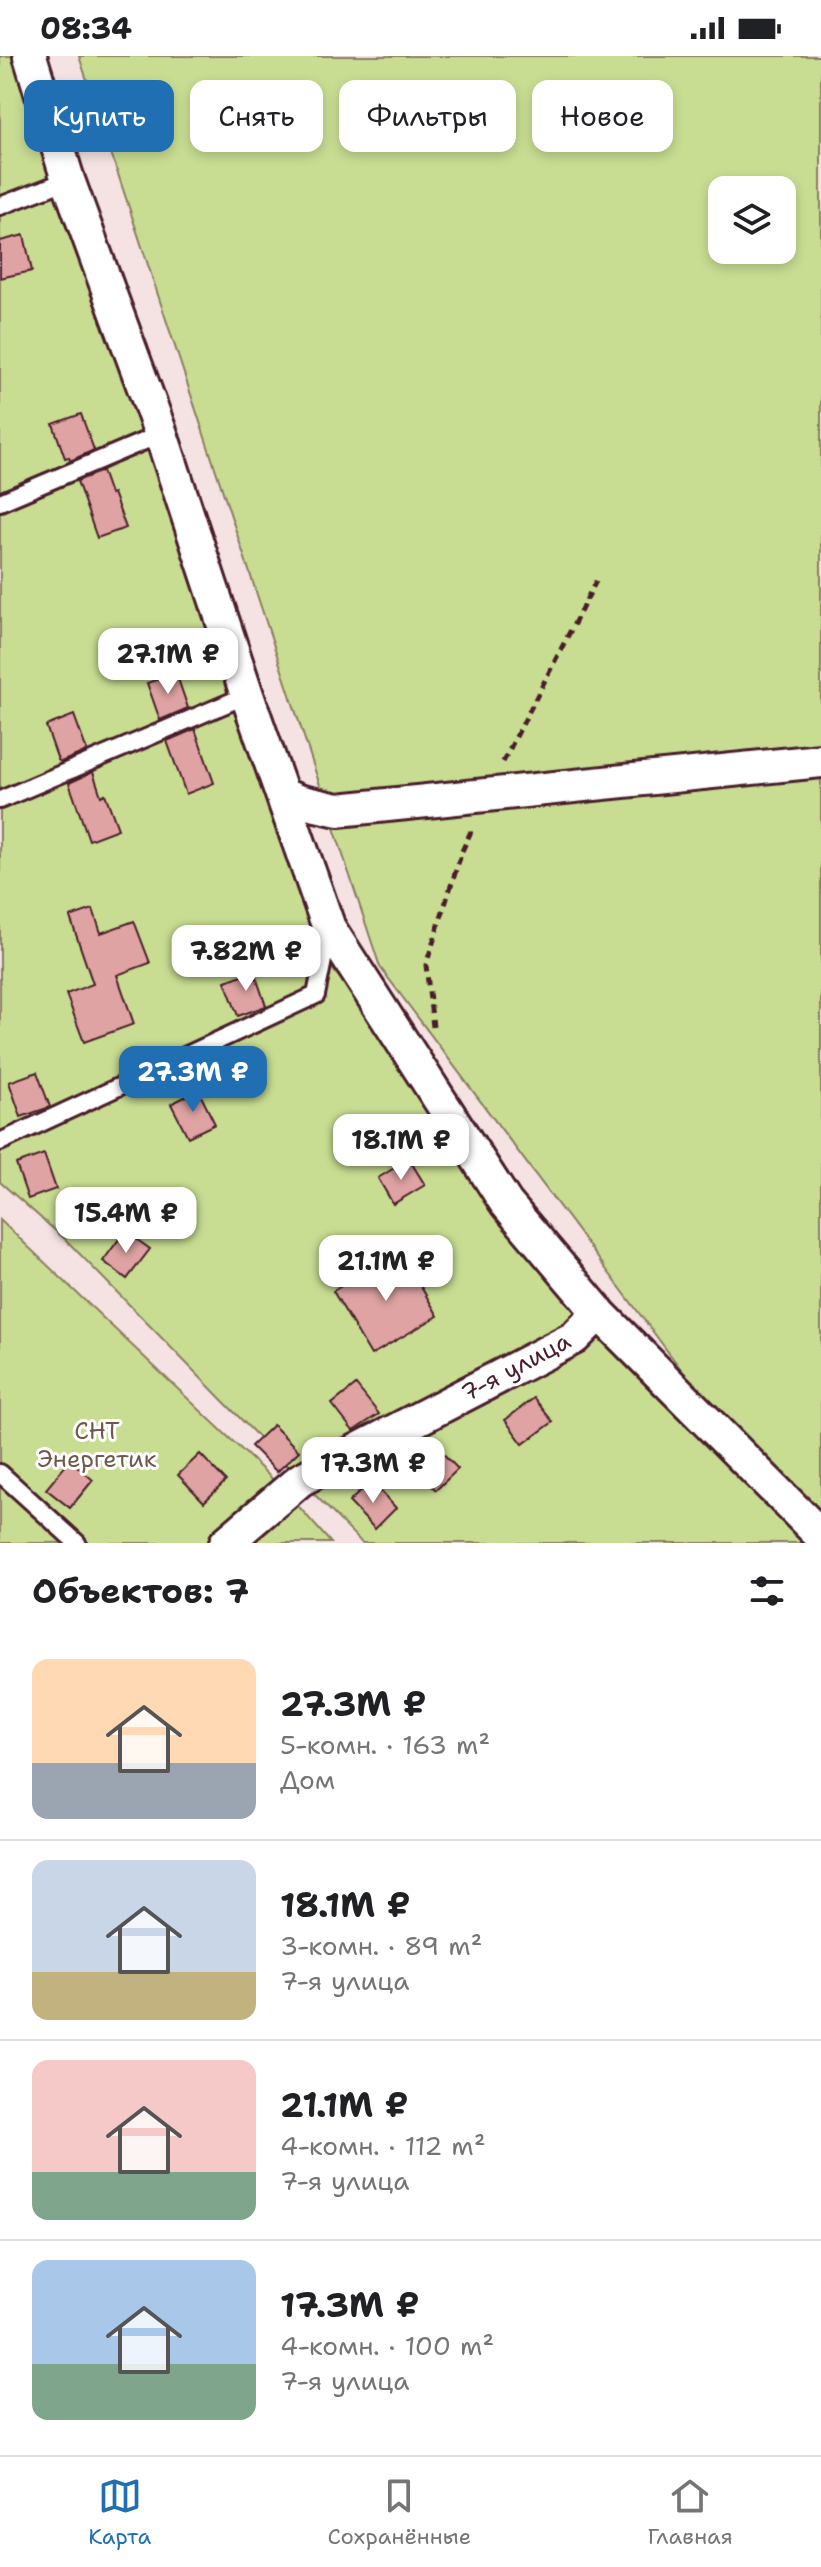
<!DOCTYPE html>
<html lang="ru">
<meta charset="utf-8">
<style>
:root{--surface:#fff;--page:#f6f6f6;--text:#202124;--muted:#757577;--line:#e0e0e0;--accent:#1f6fb2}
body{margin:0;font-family:"Shantell Sans",sans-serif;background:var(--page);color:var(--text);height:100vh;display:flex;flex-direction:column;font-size:30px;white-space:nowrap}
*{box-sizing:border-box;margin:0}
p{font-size:26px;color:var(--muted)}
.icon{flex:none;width:44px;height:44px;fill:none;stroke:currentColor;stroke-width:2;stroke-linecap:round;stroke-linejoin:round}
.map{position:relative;height:1487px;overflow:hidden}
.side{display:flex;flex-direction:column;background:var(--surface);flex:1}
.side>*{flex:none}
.banner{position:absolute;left:24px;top:24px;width:774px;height:72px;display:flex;gap:16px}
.tools{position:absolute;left:708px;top:120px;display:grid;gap:16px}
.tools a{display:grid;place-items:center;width:88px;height:88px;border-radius:16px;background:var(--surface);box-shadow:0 4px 12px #0003;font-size:40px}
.price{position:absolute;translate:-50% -68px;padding:0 18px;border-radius:16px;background:#fff;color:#222;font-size:26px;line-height:52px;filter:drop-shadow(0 2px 4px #0008)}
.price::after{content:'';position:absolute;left:50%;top:48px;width:24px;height:18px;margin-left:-12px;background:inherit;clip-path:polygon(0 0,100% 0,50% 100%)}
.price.active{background:var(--accent);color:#fff}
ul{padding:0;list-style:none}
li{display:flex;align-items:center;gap:24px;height:200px;padding:0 32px}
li+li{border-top:2px solid var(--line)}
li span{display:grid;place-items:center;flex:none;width:224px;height:160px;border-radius:16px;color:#555}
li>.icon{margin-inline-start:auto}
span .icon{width:96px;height:96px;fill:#fffc;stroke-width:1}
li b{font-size:34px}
h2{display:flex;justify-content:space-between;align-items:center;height:96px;padding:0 32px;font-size:34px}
.pill{padding:0 28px;border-radius:16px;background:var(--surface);box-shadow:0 4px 12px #0003;font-size:28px;line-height:72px}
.pill.active{background:var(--accent);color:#fff}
.status{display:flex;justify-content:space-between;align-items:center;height:56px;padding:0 40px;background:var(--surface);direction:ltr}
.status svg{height:22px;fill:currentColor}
.tab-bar{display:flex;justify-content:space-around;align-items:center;height:112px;border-top:2px solid var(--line);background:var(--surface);font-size:22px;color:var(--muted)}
.tab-bar a{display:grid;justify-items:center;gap:4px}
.tab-bar .active{color:var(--accent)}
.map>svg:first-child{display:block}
.green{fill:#c8dd92;stroke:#897e5e;stroke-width:2;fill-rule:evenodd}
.building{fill:#dea3a2;stroke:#4a1f2b;stroke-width:2}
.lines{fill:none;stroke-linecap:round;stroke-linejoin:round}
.lane-casing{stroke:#4a1f2b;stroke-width:22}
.street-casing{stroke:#4a1f2b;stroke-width:38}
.path{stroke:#4a1f2b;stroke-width:5;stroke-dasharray:8 6;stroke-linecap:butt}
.lane{stroke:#fff;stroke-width:16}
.street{stroke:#fff;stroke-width:32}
.labels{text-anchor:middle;stroke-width:6;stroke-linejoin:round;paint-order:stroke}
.street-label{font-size:24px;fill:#4a1f2b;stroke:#fff}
.park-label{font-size:24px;fill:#70584a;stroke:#fff}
</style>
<div class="status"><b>08:34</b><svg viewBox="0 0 49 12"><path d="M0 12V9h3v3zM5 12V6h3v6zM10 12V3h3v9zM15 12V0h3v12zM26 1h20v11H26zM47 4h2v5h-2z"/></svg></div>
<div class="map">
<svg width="821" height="1487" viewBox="0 0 821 1487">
<rect width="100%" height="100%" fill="#f5e3e3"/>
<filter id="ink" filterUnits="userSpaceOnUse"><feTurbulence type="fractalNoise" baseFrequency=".0125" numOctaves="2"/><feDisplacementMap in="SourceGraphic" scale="16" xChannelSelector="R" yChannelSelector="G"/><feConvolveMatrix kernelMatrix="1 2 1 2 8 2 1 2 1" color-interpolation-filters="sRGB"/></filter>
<g filter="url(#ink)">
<g class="green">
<path d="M0 0H47L317 894 550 1180 734 1384 380 911 79 0H821V1487H362L67 1185 0 1126ZM722 134H782V194H722Z"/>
<polygon points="0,1164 284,1434 331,1487 0,1487"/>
</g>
<g class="building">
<polygon points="24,179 32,215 0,222 0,185"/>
<polygon points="81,358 94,394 70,405 69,401 65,402 53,368"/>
<polygon points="102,415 110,438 113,437 126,472 97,482 77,425"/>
<polygon points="176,617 188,652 160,664 147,627"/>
<polygon points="74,659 87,695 61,706 58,704 46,670"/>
<polygon points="195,673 214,727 186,738 167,685"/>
<polygon points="93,716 101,740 105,738 118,773 89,784 69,727"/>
<polygon points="93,853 101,877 134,865 150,907 117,919 134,968 84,986 66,938 93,928 70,861"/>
<polygon points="254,915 266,950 238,960 225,925"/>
<polygon points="37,1016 50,1051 21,1061 9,1026"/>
<polygon points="198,1034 215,1068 188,1081 171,1048"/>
<polygon points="44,1098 56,1133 28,1143 16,1108"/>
<polygon points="409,1103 425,1129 393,1148 378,1122"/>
<polygon points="125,1175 150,1193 127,1223 103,1205"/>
<polygon points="400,1195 438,1260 371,1299 333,1235"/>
<polygon points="356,1329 379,1358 353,1375 332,1348"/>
<polygon points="534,1342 553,1366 523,1388 505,1364"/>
<polygon points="273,1369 299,1395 277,1416 251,1390"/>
<polygon points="432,1386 458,1413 436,1434 410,1408"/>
<polygon points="200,1398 226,1425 204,1446 178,1419"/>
<polygon points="70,1404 93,1424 70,1452 46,1433"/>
<polygon points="371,1425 396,1452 375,1473 349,1446"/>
</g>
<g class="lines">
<g class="lane-casing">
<g id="lane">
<polyline points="0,150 68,124"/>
<polyline points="0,446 161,378"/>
<polyline points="0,744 247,639"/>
<polyline points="0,1086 316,939 329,874"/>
<polyline points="0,1417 77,1487"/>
</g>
</g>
<g class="street-casing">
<g id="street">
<polyline points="30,0 68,124 161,378 247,639 329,872 506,1147 599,1257 821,1480"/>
<polyline points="283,739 298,745 338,754 821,705"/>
<polyline points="226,1487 300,1424 574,1282 599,1257"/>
</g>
</g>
<g class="path">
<polyline points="503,706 596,525"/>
<polyline points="433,971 426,909 462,795 472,773"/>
</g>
<use href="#lane" class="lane"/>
<use href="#street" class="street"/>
</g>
</g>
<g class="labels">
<g class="street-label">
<text transform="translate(516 1311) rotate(-28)" y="8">7-я улица</text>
</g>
<g class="park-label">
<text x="97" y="1383">СНТ<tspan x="97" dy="28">Энергетик</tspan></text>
</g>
</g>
</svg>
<div class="tools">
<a><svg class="icon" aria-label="layers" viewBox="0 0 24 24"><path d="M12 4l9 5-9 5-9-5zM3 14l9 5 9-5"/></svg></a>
</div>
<b class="price" style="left:168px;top:640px">27.1M ₽</b>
<b class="price" style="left:246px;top:937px">7.82M ₽</b>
<b class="price active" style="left:193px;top:1058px">27.3M ₽</b>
<b class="price" style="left:401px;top:1126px">18.1M ₽</b>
<b class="price" style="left:126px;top:1199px">15.4M ₽</b>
<b class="price" style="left:386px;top:1247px">21.1M ₽</b>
<b class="price" style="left:373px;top:1449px">17.3M ₽</b>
<div class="banner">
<a class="pill active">Купить</a>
<a class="pill">Снять</a>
<a class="pill">Фильтры</a>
<a class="pill">Новое</a>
</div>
</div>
<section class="side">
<h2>Объектов: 7<svg class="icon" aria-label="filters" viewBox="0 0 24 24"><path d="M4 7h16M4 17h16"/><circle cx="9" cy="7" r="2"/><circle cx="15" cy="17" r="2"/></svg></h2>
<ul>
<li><span style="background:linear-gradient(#ffd9b3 65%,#9aa5b1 0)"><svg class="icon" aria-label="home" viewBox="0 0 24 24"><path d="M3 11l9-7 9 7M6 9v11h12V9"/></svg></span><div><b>27.3M ₽</b><p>5-комн. · 163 m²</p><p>Дом</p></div></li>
<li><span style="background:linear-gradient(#c9d6e8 70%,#c2b280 0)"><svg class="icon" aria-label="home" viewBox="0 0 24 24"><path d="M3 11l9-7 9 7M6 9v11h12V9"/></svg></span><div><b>18.1M ₽</b><p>3-комн. · 89 m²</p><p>7-я улица</p></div></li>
<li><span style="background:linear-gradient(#f6c9c9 70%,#7fa58c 0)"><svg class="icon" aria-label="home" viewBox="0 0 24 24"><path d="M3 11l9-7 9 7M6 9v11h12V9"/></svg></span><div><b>21.1M ₽</b><p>4-комн. · 112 m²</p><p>7-я улица</p></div></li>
<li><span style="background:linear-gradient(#a9c7e8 65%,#7fa58c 0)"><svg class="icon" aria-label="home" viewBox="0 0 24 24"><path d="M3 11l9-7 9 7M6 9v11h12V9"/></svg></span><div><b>17.3M ₽</b><p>4-комн. · 100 m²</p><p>7-я улица</p></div></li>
</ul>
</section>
<nav class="tab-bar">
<a class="active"><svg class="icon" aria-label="map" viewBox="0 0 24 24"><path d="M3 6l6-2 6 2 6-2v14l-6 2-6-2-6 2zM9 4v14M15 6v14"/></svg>Карта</a>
<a><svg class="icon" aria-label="saved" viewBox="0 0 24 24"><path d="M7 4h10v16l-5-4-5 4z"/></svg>Сохранённые</a>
<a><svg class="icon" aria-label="home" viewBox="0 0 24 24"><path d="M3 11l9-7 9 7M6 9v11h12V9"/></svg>Главная</a>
</nav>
